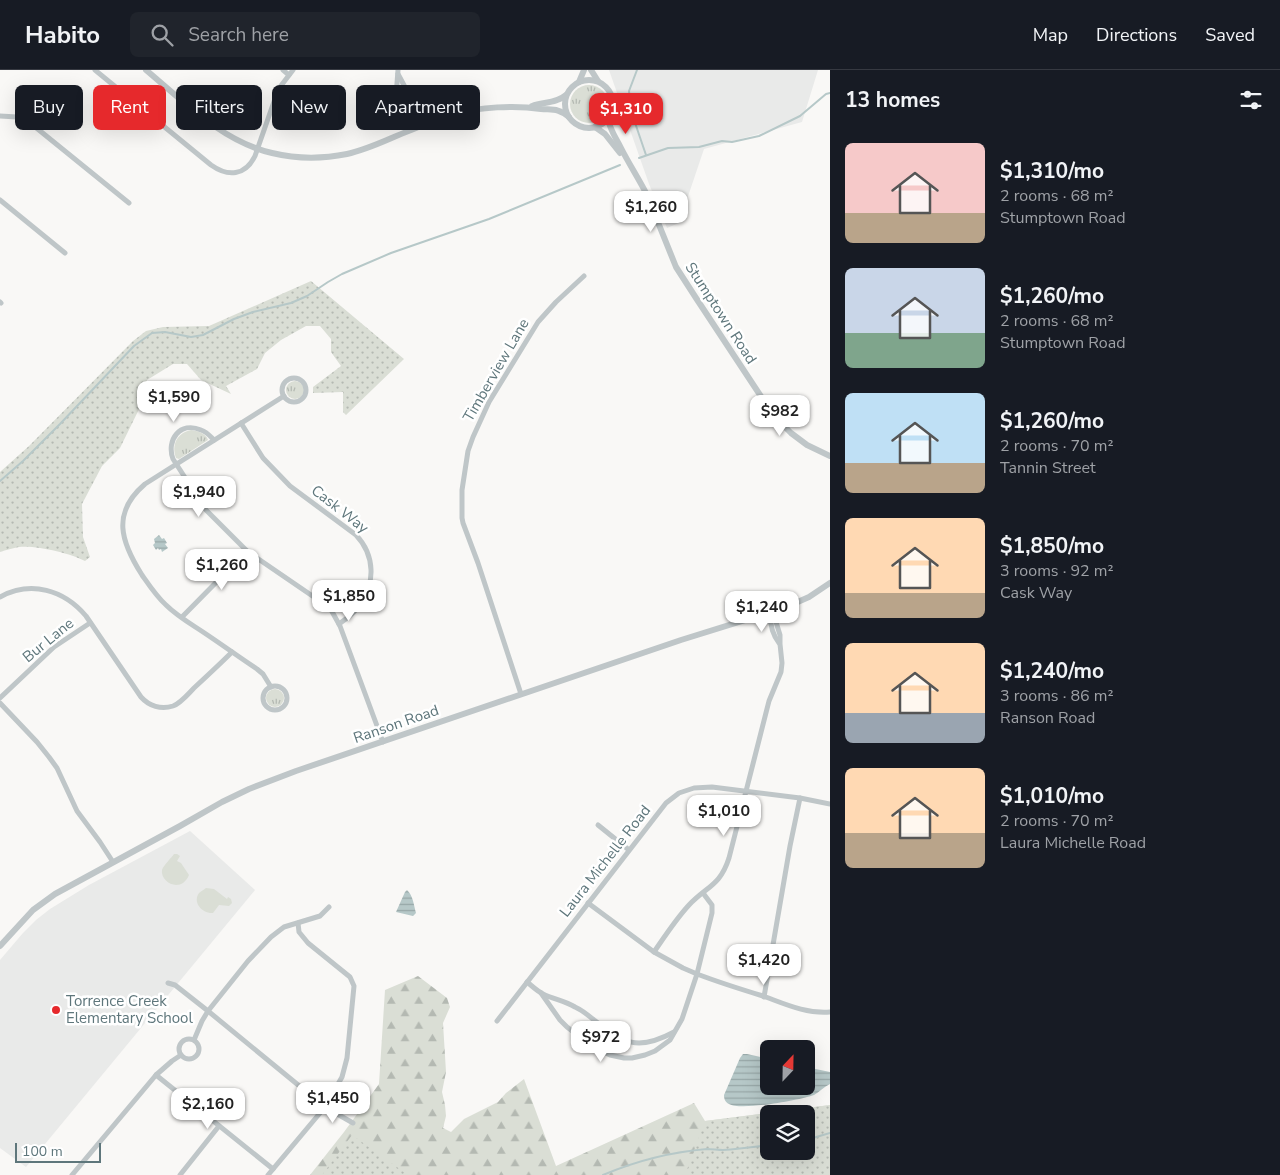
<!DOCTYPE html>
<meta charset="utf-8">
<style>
:root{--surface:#171b24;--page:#20242c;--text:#f1f3f6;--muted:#9ea1a6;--line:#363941;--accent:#e6292c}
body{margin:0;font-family:"Nunito Sans",sans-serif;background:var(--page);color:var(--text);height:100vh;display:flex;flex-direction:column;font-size:19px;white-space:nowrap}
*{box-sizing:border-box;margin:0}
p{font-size:16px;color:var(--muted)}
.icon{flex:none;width:28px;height:28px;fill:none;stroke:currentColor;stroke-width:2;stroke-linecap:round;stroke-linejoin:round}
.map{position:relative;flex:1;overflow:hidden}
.panel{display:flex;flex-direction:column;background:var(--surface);width:450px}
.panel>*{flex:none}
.banner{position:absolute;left:15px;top:15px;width:475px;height:45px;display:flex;gap:10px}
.needle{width:32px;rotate:22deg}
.fabs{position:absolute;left:760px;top:970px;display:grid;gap:10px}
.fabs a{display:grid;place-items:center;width:55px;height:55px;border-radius:8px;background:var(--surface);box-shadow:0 5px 20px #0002;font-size:25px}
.scale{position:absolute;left:15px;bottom:12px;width:86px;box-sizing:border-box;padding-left:5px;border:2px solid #5e767b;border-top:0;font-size:14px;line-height:18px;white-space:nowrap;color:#5e767b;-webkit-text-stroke:4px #fff;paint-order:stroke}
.price{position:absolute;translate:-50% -42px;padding:0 11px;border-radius:10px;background:#fff;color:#222;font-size:16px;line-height:32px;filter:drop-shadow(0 1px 2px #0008)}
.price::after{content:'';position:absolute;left:50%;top:30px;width:15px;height:11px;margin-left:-8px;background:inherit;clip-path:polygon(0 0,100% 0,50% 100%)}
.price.on{background:var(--accent);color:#fff}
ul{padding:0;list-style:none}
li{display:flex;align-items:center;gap:15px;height:125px;padding:0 15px}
li span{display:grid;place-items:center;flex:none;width:140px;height:100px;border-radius:8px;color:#555}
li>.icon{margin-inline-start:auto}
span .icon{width:60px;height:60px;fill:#fffc;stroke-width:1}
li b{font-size:21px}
h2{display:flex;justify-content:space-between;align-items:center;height:60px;padding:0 15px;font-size:21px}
.chip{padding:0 18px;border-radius:8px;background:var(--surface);box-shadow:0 5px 20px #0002;font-size:18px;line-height:45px}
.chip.on{background:var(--accent);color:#fff}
header{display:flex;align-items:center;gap:30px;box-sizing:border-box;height:70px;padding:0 25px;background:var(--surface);border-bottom:1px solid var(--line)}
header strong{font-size:24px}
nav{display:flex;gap:28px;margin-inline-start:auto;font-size:18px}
.search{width:350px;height:45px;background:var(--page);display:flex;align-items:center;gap:12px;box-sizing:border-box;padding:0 18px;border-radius:8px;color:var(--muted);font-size:19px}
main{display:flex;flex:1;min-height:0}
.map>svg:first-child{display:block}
.built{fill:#e9eae9}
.grass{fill:url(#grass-tufts)}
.forest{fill:url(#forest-firs);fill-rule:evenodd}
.park{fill:url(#park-dots);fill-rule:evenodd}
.pitch{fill:#daded5}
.water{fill:url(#water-rules)}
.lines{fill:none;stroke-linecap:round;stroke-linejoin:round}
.stream{stroke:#b6c8c8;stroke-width:2}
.minor{stroke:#bfc6c8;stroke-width:5}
.tertiary{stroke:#bfc6c8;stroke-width:6}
.poi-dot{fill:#e6292c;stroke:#fff;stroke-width:2}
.labels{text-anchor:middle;stroke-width:5;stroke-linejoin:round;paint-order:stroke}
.street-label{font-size:15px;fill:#5e767b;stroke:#fff}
.poi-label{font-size:15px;fill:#5e767b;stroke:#fff;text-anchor:start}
</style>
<header>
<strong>Habito</strong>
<div class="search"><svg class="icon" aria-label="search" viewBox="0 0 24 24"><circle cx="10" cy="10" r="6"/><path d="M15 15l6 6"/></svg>Search here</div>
<nav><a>Map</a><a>Directions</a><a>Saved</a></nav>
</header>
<main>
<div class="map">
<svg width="830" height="1105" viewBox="0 0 830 1105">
<defs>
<pattern id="grass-tufts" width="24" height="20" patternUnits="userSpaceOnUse" patternTransform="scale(1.25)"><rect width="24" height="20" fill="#daded5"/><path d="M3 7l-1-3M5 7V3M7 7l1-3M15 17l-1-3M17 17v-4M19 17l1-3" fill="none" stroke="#b4b9b2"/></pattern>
<pattern id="forest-firs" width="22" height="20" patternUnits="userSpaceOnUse" patternTransform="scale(1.25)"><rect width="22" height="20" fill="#daded5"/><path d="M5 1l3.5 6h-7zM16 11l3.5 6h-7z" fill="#b4b9b2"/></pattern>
<pattern id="park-dots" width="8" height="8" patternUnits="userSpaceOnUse" patternTransform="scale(1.25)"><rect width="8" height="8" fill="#daded5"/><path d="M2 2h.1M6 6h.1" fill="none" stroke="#b4b9b2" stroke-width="1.8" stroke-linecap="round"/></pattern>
<pattern id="water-rules" width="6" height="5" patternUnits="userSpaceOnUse" patternTransform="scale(1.25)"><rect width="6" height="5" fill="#b6c8c8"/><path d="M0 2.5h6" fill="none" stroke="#97a7a7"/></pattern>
</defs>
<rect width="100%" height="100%" fill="#f9f8f6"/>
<g class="built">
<polygon points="609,0 818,0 802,52 704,79 679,153 667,158 649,114"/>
<polygon points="190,761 255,820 26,1097 0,1078 0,890 23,863 36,850 50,839 89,815"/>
</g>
<g class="grass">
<circle cx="589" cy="34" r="19"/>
<circle cx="295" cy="320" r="9"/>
<path d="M191 360C197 361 206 363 208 370L179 389 176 388C171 375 177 363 191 360Z"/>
<circle cx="275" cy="628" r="9"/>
</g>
<path class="forest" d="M418 906 447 928 450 937 443 953 446 1002 442 1022 445 1035 446 1046 443 1058 451 1062 464 1049 498 1032 506 1023 524 1009 556 1096 694 1033 705 1051 830 1035V1105H310L344 1062 379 1014 385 920ZM769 1044H806V1081H769Z"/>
<g class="park">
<path d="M311 211 404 289 346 345 343 342V322L313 323V317L341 296 331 282V269L320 256H306L281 270 265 283 257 299 226 316 231 324 201 310 187 294H173L147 310 145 327 120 378 102 396 82 434 83 467 90 487 85 491C70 483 36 475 19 477 13 478 6 480 0 482V402L29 376 133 271 146 261 163 257 209 256Z"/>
<path d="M830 1035V1105H685L705 1051ZM769 1044H806V1081H769Z"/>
<polygon points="352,1065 408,1105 322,1105"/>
</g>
<g class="pitch">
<path d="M174 784H177L180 786 177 791 181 793 189 805C181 824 160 812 162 800 163 796 172 787 174 784Z"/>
<path d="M206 818 214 819 227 829 228 827 231 829 232 833 229 836 219 835 213 843C203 844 192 833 199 823 201 821 204 820 206 818Z"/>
</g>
<g class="water">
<polygon points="159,465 162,469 164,468 167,473 165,474 168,478 162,482 161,479 159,480 158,478 156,480 153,475 155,473 154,469"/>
<path d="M407 820C413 825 414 836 416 843L413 846 396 842 405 822Z"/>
<path d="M743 984H747L769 989V1016H806V997L830 1002V1014C824 1017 819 1022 814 1025 800 1030 741 1041 729 1034 725 1032 724 1029 724 1025L740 988Z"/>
</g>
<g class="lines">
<g class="stream">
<polyline points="637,0 629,21 631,41 646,85"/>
<polyline points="639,88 668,78 699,77 722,71 732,72 759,66 800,46 826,24 830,23"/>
<polyline points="0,411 23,391 60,354 134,276 152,263 165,262 191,267 203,265 234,249 253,242 291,233 307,226 328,212 342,204 391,183 489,149 620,95"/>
<polyline points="806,1070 830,1063"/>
<path d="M603 1105C636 1091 671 1082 707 1079 712 1079 718 1080 723 1080 738 1079 753 1077 769 1075"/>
</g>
<g class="minor">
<path d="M95 0 211 95C228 107 245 106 255 86L277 23 280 17 293 0"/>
<polyline points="283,0 289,5"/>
<polyline points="398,0 396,27 404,49 409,60"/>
<polyline points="398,4 406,19 415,46 420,56"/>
<polyline points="0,46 17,47 34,56 129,133"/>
<polyline points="0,130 65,183"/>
<polyline points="0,232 1,233"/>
<circle cx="294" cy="320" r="12"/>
<path d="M241 353 263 388 290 416 356 465C375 485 376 514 359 536 354 543 346 549 339 554"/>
<path d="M214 370C210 366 207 362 201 360 180 351 166 370 173 389L206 440 248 482 330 538 340 556 383 672"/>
<path d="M0 527C31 510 64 520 86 546L141 627C149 636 161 640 173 636 181 633 188 624 194 618 207 606 220 594 232 582"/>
<path d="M770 543C770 555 772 564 779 573"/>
<polyline points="182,547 247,481"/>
<circle cx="275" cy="628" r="12"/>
<path d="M271 617 263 604 257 599C239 587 221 574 203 562 191 554 177 546 166 535 157 527 149 515 142 505 121 472 111 443 145 414L284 326"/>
<polyline points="521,624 478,493 463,453 462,448 462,420 468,381 473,367 489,332 538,252 556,232 584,206"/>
<polyline points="0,628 54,577 90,553"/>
<polyline points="0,633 37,672 49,687 57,698 77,741 100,772 113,792"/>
<polyline points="598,755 629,780"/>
<path d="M703 823 712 835V843L697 904C718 912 740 919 763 926 785 934 806 944 830 942"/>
<path d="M588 833 654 882C665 866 676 849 689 835 707 816 720 816 729 788L769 631 781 602 782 593 780 574V565L776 552 770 543"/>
<path d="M527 912C532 916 537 921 543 924 553 929 565 931 575 937 582 940 588 945 594 950 624 973 637 982 674 962"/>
<polyline points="168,913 175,915 208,941 325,1037 353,1053"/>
<polyline points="541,923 560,950 567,957 592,976 610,985 624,988 632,988 645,985 655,981 670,970 682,949 697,904 683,898 654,882"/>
<polyline points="764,927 790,776 800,728"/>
<polyline points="497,951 666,733 679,723 694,718 712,717 800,728 830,734"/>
<circle cx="189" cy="979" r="10"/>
<polyline points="194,970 202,951 208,941 248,891 271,867 284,857 320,846 329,837"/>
<polyline points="156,1005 273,1099"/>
<polyline points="72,1105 156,1005 172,991 181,985"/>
<polyline points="180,1105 219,1056"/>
<polyline points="268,1105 325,1037 342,1007 347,988 354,916 350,907 308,873 299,862 298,853"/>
</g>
<g class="tertiary">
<path d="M146 0C183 31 223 72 272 83 297 89 322 89 347 84 370 79 390 68 411 60 425 54 439 48 454 44 479 37 515 35 541 39 553 40 558 38 569 47"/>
<polyline points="591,0 598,11"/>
<circle cx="589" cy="34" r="24"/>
<polyline points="579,12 584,0"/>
<path d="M532 36C544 32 557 33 566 25"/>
<path d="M608 49C610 60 616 68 621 78 629 94 639 109 647 125L676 197 696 228 764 331 777 349 791 363 807 375 830 386"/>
<polyline points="595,57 605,64 620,83"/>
<polyline points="0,876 33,840 55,824 180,756 222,732 249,719 296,701 681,570 784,538 809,527 830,513"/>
</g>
</g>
<circle class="poi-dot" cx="56" cy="940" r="5"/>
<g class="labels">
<g class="street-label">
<text transform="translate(721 243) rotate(57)" y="5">Stumptown Road</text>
<text transform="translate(496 300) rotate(-60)" y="5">Timberview Lane</text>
<text transform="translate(340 439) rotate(38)" y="5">Cask Way</text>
<text transform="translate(48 570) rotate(-39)" y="5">Bur Lane</text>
<text transform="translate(396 654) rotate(-19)" y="5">Ranson Road</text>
<text transform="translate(605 791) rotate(-52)" y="5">Laura Michelle Road</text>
</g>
<g class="poi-label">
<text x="66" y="936">Torrence Creek<tspan x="66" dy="17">Elementary School</tspan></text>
</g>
</g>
</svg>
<div class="fabs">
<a><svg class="needle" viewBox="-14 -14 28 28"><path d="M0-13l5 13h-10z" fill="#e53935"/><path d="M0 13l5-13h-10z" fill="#9ea1a6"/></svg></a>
<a><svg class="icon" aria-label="layers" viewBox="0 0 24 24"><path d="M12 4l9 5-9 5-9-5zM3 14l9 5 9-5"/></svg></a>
</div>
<div class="scale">100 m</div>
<b class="price on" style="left:626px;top:65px">$1,310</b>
<b class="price" style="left:651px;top:163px">$1,260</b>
<b class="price" style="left:174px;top:353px">$1,590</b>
<b class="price" style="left:780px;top:367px">$982</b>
<b class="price" style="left:199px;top:448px">$1,940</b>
<b class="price" style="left:222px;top:521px">$1,260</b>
<b class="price" style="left:349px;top:552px">$1,850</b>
<b class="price" style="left:762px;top:563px">$1,240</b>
<b class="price" style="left:724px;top:767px">$1,010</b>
<b class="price" style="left:764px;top:916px">$1,420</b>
<b class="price" style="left:601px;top:993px">$972</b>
<b class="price" style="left:333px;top:1054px">$1,450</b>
<b class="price" style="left:208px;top:1060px">$2,160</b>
<div class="banner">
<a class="chip">Buy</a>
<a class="chip on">Rent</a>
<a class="chip">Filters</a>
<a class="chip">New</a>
<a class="chip">Apartment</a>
</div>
</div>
<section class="panel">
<h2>13 homes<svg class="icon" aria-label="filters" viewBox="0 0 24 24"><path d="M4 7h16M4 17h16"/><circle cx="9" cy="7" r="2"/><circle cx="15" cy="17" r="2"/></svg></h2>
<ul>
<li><span style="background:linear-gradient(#f6c9c9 70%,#b9a48a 0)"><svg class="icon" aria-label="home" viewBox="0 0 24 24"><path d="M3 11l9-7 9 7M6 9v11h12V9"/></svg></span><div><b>$1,310/mo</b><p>2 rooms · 68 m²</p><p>Stumptown Road</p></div></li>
<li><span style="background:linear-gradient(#c9d6e8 65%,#7fa58c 0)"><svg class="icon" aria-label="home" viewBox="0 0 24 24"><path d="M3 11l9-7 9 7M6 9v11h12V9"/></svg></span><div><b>$1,260/mo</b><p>2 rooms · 68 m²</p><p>Stumptown Road</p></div></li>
<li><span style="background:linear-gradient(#bfe0f5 70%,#b9a48a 0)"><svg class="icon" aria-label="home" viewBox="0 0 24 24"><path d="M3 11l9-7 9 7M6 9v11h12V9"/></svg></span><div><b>$1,260/mo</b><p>2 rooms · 70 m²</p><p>Tannin Street</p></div></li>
<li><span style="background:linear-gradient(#ffd9b3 75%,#b9a48a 0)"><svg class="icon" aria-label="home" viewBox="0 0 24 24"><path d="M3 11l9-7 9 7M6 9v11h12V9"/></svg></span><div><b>$1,850/mo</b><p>3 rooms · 92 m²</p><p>Cask Way</p></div></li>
<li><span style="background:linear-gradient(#ffd9b3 70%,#9aa5b1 0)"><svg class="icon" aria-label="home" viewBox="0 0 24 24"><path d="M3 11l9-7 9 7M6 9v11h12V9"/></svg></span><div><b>$1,240/mo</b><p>3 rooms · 86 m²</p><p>Ranson Road</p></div></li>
<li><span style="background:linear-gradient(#ffd9b3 65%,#b9a48a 0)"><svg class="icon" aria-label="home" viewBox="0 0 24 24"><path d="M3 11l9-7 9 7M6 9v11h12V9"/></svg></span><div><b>$1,010/mo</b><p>2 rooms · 70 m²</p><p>Laura Michelle Road</p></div></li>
</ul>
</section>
</main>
